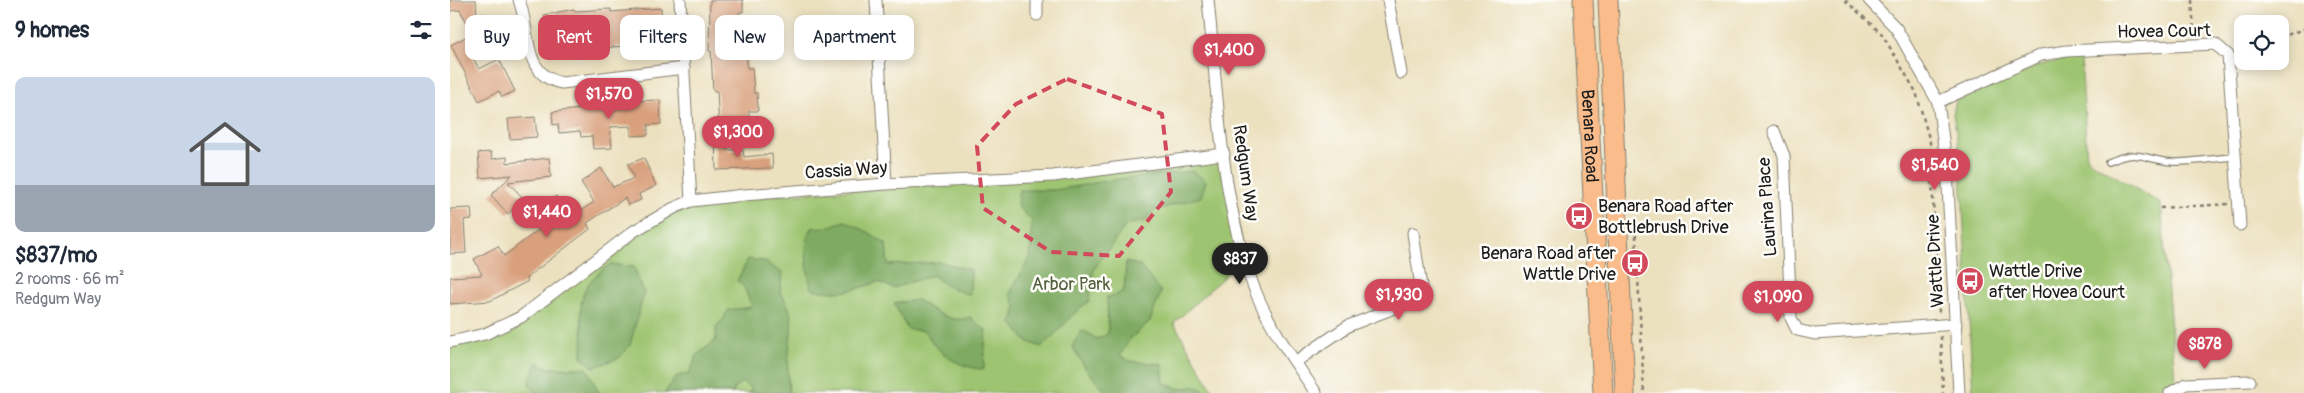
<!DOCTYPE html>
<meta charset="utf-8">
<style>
:root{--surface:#fff;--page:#f6f6f7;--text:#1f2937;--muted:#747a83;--accent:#d1495b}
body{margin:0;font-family:Pangolin,sans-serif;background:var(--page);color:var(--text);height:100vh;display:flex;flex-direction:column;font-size:19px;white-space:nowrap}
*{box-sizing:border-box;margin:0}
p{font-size:16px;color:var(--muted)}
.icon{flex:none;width:28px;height:28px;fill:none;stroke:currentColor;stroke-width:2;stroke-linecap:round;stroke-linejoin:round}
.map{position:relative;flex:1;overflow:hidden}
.drawer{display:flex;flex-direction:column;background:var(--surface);width:450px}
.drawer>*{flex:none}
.hud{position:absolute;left:15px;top:15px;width:475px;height:45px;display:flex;gap:10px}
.fabs{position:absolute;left:1784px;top:15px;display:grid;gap:10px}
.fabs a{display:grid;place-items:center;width:55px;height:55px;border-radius:10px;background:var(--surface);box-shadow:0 2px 12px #0003;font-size:25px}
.price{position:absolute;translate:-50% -42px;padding:0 11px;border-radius:18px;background:var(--accent);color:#fff;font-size:16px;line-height:32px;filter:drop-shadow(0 1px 2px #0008)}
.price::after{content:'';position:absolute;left:50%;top:30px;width:15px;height:11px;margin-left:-8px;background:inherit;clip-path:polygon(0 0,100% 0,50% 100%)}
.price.on{background:#222;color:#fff}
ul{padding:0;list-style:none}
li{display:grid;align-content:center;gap:10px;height:265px;padding:0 15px}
li span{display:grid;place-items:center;height:155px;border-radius:10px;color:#555}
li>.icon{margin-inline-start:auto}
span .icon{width:90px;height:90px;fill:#fffc;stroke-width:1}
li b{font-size:21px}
h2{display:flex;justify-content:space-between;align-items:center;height:60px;padding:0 15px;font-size:21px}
.tag{padding:0 18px;border-radius:10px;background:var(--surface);box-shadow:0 2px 12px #0003;font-size:18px;line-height:45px}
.tag.on{background:var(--accent);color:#fff}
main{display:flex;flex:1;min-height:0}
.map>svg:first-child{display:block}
.green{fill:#9dc46f;stroke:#5c7046}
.forest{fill:#7eaa62;stroke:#4d633f}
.building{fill:#d9a07d}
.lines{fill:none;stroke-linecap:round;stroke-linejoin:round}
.service-casing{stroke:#847e6e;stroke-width:8}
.minor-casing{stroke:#847e6e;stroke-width:13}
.primary-casing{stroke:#847e6e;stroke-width:21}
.path{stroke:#847e6e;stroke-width:2.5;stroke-dasharray:4 4;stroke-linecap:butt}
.service{stroke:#fff;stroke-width:5.5}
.minor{stroke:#fff;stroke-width:11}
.primary{stroke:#fabc8b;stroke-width:19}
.marked{fill:none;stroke:#d1495b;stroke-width:4;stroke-dasharray:10 6;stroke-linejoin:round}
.labels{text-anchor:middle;stroke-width:5;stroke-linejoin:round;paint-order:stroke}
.street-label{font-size:18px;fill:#1c1c1c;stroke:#fdfcf7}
.poi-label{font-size:18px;fill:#1c1c1c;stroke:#fdfcf7;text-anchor:start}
.park-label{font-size:18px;fill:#505f3d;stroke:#fdfcf7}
</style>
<main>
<section class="drawer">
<h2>9 homes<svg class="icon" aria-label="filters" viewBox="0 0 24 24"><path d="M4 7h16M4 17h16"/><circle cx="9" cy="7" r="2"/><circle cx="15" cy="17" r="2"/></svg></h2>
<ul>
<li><span style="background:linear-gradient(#c9d6e8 70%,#9aa5b1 0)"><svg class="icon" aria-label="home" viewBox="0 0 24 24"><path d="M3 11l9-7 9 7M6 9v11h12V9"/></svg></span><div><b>$837/mo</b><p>2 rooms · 66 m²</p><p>Redgum Way</p></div></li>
</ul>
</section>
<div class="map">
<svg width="1854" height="393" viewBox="0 0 1854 393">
<rect width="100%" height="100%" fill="#fdfcf7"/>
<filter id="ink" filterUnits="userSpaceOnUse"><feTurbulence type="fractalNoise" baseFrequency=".02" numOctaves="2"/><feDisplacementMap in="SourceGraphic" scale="10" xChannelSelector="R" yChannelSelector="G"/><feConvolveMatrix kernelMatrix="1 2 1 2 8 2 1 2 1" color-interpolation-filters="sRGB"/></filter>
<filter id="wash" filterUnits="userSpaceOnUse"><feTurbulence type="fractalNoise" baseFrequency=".0096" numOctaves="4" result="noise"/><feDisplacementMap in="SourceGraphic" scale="20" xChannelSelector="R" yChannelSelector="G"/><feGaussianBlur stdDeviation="1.12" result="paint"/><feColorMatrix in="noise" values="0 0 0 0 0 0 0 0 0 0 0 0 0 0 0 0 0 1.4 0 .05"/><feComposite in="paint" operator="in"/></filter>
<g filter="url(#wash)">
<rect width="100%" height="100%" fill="#ece1bf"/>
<g class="green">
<polygon points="1631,58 1637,159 1711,204 1725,379 1706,393 1523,393 1510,155 1503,114 1506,101 1593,64"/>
<polygon points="774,154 794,258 724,323 764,393 0,393 0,342 54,326 184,231 241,201 603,176"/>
</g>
<g class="forest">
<path d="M743 171 756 181 751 197 703 211 695 221 676 225 644 269 639 301C620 315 609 332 591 347L576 341 562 323 566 307 560 293 580 258 582 221 567 206 569 190H606L661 180Z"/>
<path d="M395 221 418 232 436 244 438 265 491 262 521 270 520 295 496 286 483 275 443 288 428 282C401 291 389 295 361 289 358 269 351 245 362 228L376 227Z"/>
<path d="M298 259 314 261 332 273 330 292C347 316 341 327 339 353 337 367 338 379 339 393H298L302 389 292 382 284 388V393H214L227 376 239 374 247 355 266 340V326L273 320 278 310 302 307 294 287 287 281Z"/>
<polygon points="676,262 689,265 711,292 700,321 680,339 670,355 679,361 712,364 714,383 729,389 745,386 759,393 657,393 636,369 622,346 632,330 647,339 658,334 657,297 665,296 674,290"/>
<path d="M161 264 184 267 194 293 180 345 169 358 144 367 132 358C132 348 133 337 132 326 128 296 134 281 161 264Z"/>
<path d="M467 300C484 310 501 325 520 317L536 331 534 369C510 369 485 352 475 331L457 329 444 303Z"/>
<polygon points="87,362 98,368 137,368 149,393 86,393 79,383"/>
</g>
<g id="blocks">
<g class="building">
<polygon points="0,0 26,0 27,16 34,13 47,36 20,52 29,69 49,59 65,91 52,97 49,91 29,101 1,45 23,33 10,10 0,11"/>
<polygon points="260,0 293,0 293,12 289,12 291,55 297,55 297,68 302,68 304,93 307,93 308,111 299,111 299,120 281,121 282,129 269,130 267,91 263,91 261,51 259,51"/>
<polygon points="211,8 214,42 143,49 143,46 102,55 94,15 124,9 125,11 161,9 161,12"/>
<polygon points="151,100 152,107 180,105 180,101 210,100 211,124 198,125 198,135 181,136 181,126 160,127 162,148 143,149 142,136 131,137 130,131 109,133 108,124 103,125 102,112 140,108 140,101"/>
<polygon points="85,117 87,137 60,139 58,119"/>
<polygon points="277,134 277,150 293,150 294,157 322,154 323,168 266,170 265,135"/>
<polygon points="41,152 42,159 57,157 57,163 99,158 101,177 58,182 74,199 58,214 41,195 62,175 30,178 28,153"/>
<polygon points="194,158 206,186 189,194 191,200 178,205 175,198 137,223 140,229 76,278 78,281 40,301 0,304 0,277 32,275 24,259 48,246 54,256 95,225 85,211 106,196 121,217 144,202 131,182 151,168 163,187 184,178 178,164"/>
<polygon points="21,208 22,219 14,220 16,253 0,254 0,209"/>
</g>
</g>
</g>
<g filter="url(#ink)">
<use href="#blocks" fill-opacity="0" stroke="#847e6e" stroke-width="1"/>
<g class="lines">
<g class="service-casing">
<path id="service" d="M1658 162C1692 148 1692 160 1723 162 1743 162 1765 158 1786 157"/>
</g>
<g class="minor-casing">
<g id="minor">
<path d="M69 0C81 31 71 75 112 83L234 68"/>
<polyline points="230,0 241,201"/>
<polyline points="426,0 436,184"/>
<polyline points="587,0 587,15"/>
<path d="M758 0C768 95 770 207 807 295 822 330 845 362 866 393"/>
<polyline points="938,0 951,73"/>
<polyline points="1419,0 1446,28 1488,102 1497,169 1509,393"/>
<polyline points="1488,102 1591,55 1617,51 1765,44 1778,55 1790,225"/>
<polyline points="1324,131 1334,156 1341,318 1347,330 1365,334 1506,324"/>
<polyline points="0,342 35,334 71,317 184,231 224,208 241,201 294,195 436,184 603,176 774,154"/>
<polyline points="845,362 898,326 962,301 971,287 963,233"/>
<polyline points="1720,393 1736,384 1800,381"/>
</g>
</g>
<g class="primary-casing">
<g id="primary">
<path id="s1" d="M1133 0 1153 393"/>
<polyline points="1158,0 1175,393"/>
</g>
</g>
<g class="path">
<polyline points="1395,0 1432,34 1466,92 1480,142 1489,313"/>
<polyline points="1742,0 1744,33"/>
<polyline points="1830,37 1854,29"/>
<polyline points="1710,208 1778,204"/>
<polyline points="1185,219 1194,393"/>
<polyline points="1491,336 1493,393"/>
</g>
<use href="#service" class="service"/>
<use href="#minor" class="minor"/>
<use href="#primary" class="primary"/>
</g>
</g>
<path class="marked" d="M617 79 712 114 721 192 669 256 601 252 533 208 527 146 566 104Z"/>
<defs>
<g id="bus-disc" transform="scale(1.4375)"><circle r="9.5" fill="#d1495b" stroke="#fdfcf7"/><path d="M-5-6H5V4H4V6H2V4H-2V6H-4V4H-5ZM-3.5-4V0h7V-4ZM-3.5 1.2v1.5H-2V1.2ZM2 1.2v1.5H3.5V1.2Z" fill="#fff"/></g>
</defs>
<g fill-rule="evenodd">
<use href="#bus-disc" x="1129" y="216"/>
<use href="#bus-disc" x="1185" y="263"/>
<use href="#bus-disc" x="1520" y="281"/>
</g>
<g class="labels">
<g class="street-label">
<text transform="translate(1714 31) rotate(-1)" y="6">Hovea Court</text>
<text dy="6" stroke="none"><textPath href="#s1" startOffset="136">Benara Road</textPath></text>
<text transform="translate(396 170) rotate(-4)" y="6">Cassia Way</text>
<text transform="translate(796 173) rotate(82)" y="6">Redgum Way</text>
<text transform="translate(1317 207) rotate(-94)" y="6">Laurina Place</text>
<text transform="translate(1485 261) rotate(-93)" y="6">Wattle Drive</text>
</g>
<g class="poi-label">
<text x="1148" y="212">Benara Road after<tspan x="1148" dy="21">Bottlebrush Drive</tspan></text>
<text x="1166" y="259" text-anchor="end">Benara Road after<tspan x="1166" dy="21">Wattle Drive</tspan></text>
<text x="1539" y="277">Wattle Drive<tspan x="1539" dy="21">after Hovea Court</tspan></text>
</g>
<g class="park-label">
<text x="621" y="290">Arbor Park</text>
</g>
</g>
</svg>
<div class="fabs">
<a><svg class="icon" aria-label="locate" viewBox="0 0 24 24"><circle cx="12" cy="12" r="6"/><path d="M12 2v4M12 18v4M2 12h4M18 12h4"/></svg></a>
</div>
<b class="price" style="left:779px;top:76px">$1,400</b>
<b class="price" style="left:159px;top:120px">$1,570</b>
<b class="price" style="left:288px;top:158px">$1,300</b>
<b class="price" style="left:1485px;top:191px">$1,540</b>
<b class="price" style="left:97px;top:238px">$1,440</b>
<b class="price on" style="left:790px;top:285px">$837</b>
<b class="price" style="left:949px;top:321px">$1,930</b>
<b class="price" style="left:1328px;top:323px">$1,090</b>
<b class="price" style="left:1755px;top:370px">$878</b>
<div class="hud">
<a class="tag">Buy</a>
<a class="tag on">Rent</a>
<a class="tag">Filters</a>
<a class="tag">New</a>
<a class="tag">Apartment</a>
</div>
</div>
</main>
